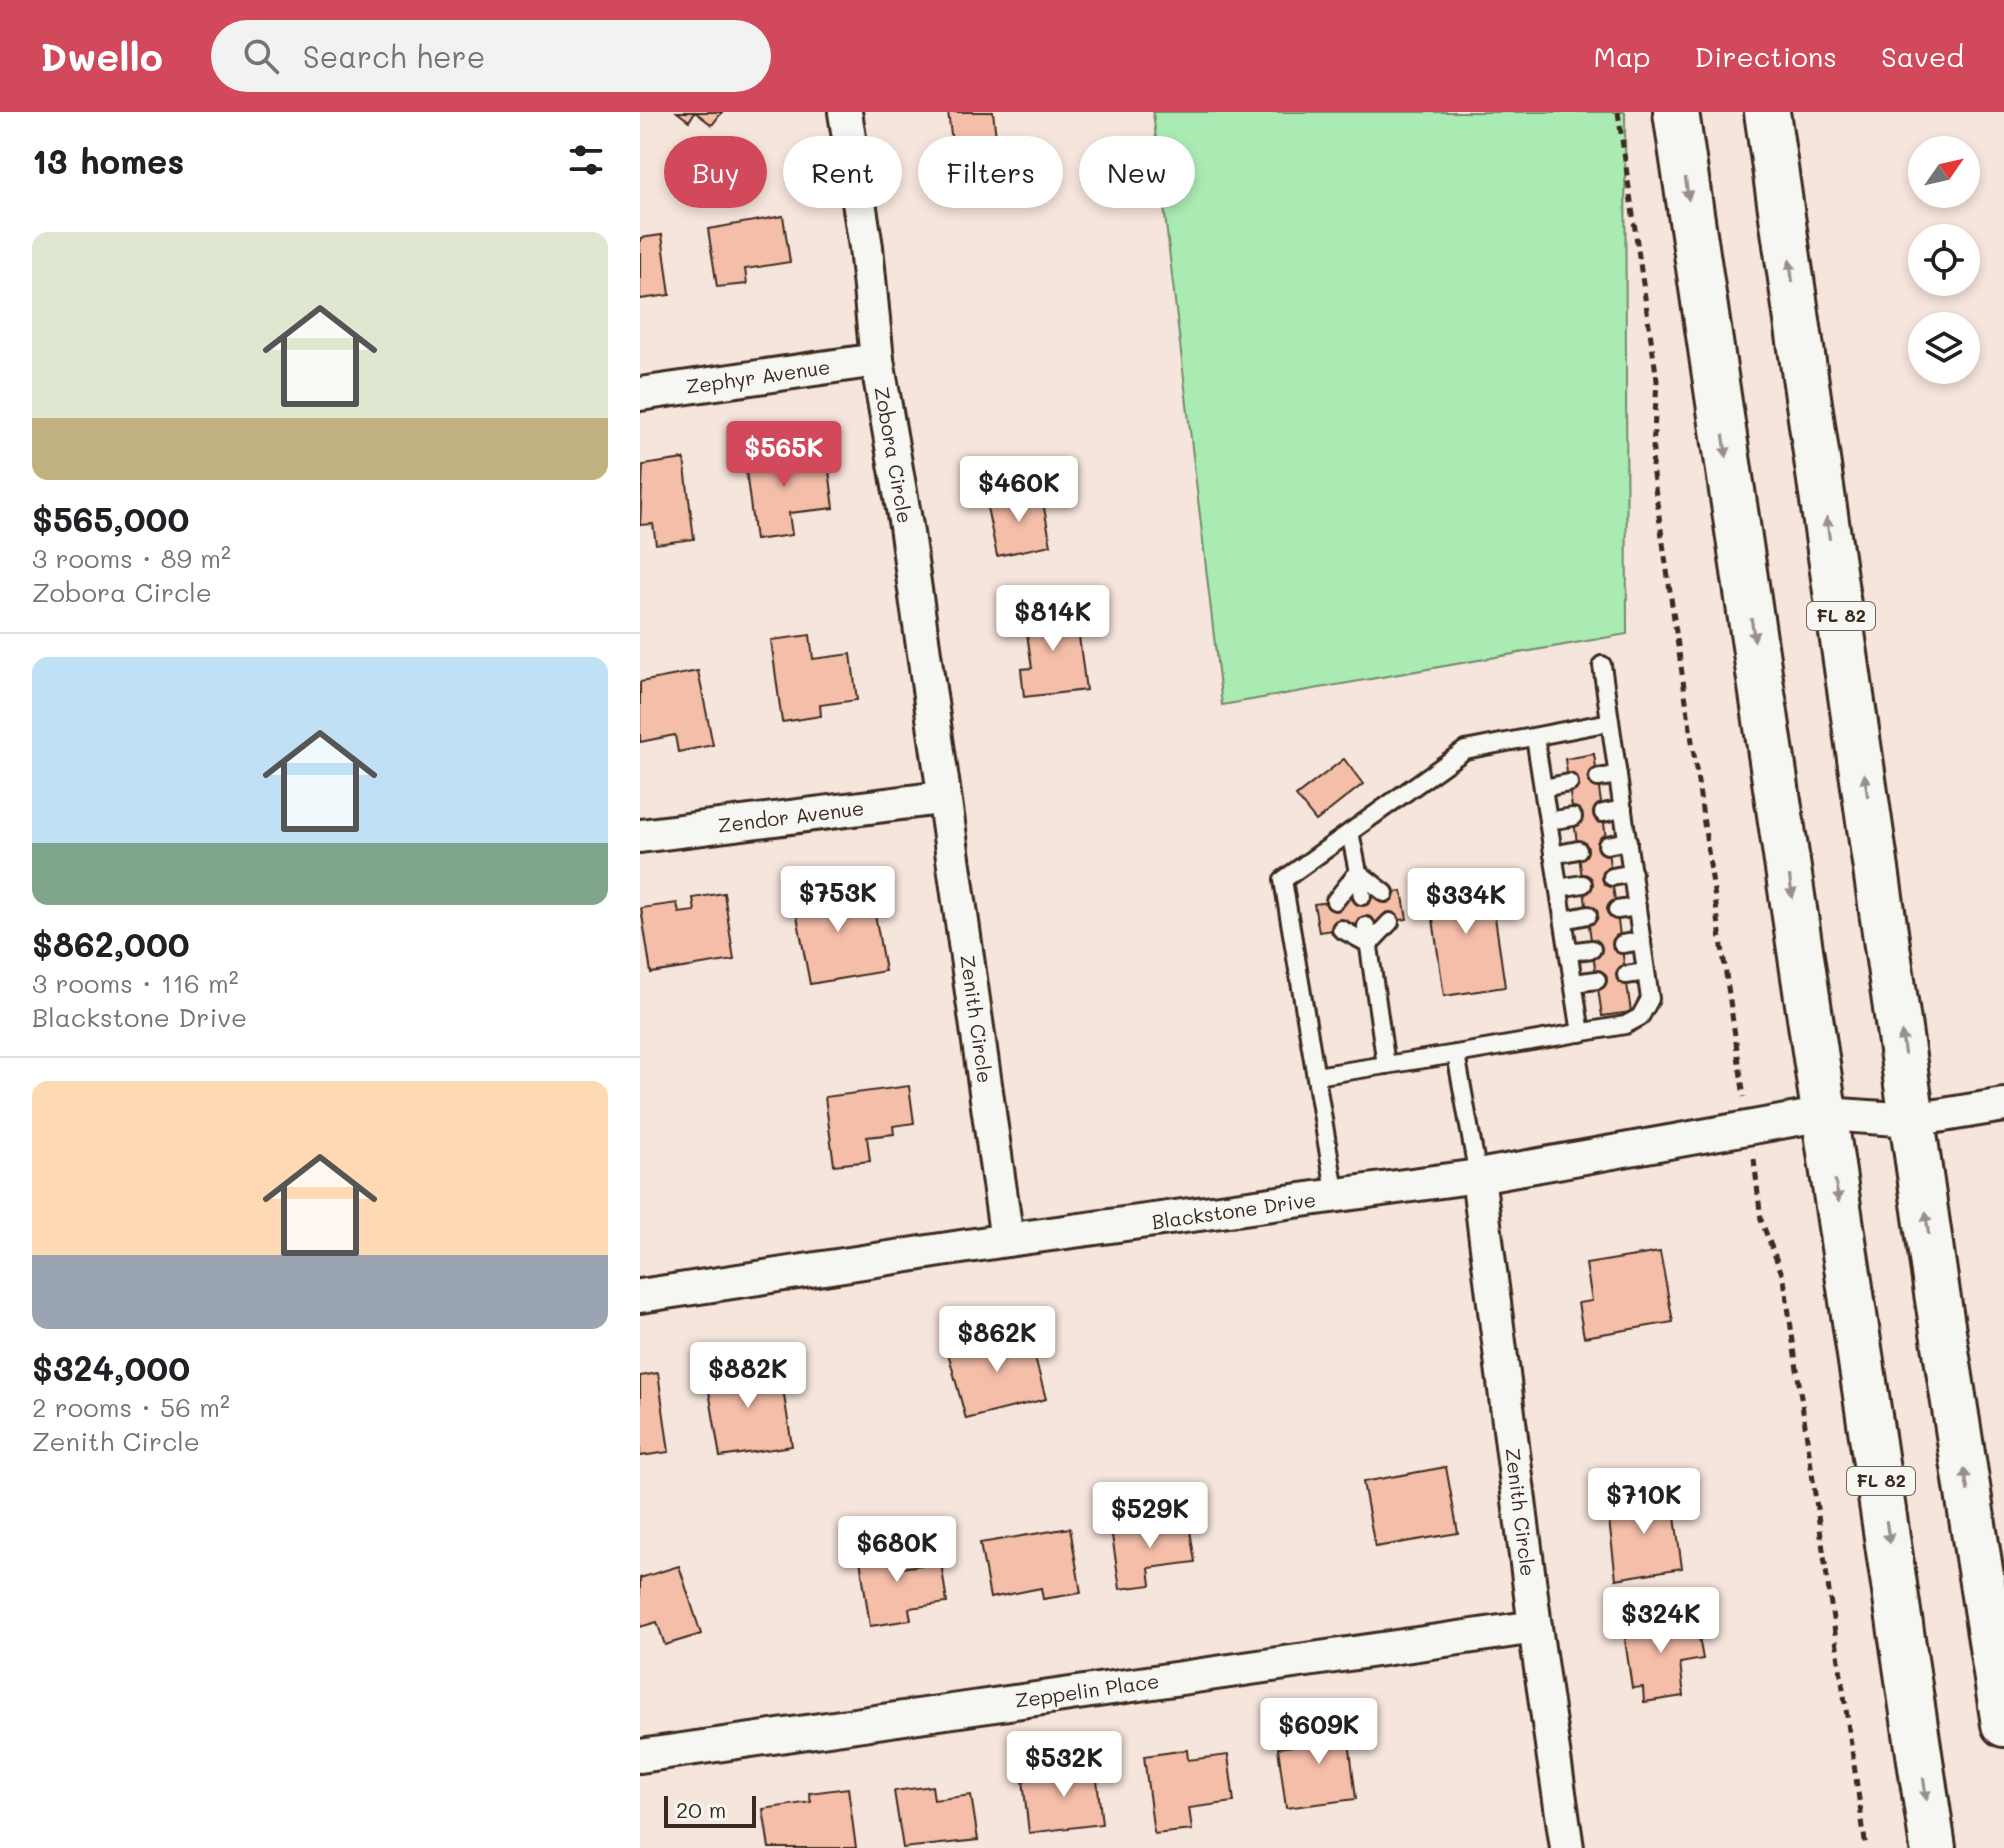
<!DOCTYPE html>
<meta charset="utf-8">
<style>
:root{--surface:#fff;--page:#f2f2f2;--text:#202124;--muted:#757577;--line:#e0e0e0;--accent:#d1495b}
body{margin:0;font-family:Mali,sans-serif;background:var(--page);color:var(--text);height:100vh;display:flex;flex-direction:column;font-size:30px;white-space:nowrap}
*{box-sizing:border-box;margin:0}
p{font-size:26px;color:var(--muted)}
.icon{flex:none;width:44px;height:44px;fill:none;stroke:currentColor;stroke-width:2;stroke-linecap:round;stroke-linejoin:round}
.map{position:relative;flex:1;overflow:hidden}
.sheet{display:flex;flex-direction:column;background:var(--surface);width:640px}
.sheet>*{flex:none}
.guide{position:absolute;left:24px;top:24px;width:760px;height:72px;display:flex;gap:16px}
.needle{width:52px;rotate:56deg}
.fabs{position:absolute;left:1268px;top:24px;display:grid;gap:16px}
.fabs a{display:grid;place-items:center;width:72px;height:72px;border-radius:50%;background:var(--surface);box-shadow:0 4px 12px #0003;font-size:40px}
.scale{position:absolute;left:24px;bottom:20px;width:92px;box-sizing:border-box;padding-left:8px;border:4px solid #3b2a1e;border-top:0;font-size:22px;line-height:28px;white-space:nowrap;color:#3b2a1e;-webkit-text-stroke:6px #f6f6f2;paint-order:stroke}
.price{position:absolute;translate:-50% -68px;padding:0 18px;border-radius:8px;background:#fff;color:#222;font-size:26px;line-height:52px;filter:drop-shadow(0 2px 4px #0008)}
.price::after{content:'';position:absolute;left:50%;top:48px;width:24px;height:18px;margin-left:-12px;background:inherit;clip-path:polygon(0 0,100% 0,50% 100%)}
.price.on{background:var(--accent);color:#fff}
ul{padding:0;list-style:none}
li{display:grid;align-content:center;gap:16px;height:424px;padding:0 32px}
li+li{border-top:2px solid var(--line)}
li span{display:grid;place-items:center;height:248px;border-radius:16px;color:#555}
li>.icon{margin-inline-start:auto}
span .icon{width:144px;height:144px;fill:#fffc;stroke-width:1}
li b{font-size:34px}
h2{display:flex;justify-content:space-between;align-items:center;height:96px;padding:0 32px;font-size:34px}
.pill{padding:0 28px;border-radius:36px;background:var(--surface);box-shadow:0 4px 12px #0003;font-size:28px;line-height:72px}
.pill.on{background:var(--accent);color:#fff}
header{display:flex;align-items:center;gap:48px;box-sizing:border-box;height:112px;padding:0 40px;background:var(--accent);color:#fff}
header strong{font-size:38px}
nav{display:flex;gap:44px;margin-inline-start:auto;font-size:28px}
.search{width:560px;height:72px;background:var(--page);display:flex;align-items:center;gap:20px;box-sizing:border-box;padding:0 28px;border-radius:44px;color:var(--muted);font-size:30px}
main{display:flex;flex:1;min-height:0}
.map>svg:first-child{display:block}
.green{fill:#aaebb4;stroke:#728a69;stroke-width:2}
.building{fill:#f5bea9;stroke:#3b2a1e;stroke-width:2}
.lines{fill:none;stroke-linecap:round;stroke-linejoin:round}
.service-casing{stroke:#3b2a1e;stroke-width:22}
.minor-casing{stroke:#3b2a1e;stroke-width:38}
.trunk-casing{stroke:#3b2a1e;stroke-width:50}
.path{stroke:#3b2a1e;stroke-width:5;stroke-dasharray:8 6;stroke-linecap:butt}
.service{stroke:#f6f6f2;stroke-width:16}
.minor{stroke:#f6f6f2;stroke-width:32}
.trunk{stroke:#f6f6f2;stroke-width:44}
.oneway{fill:#989088}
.labels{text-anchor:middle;stroke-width:6;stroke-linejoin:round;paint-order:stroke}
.shield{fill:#f6f6f2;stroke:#73675e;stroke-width:2}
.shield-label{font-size:18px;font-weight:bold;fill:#3b2a1e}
.street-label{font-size:20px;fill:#3b2a1e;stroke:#f6f6f2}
</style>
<header>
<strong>Dwello</strong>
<div class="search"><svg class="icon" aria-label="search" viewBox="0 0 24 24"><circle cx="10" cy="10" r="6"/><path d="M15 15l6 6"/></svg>Search here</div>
<nav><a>Map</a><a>Directions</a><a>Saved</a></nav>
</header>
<main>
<section class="sheet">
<h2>13 homes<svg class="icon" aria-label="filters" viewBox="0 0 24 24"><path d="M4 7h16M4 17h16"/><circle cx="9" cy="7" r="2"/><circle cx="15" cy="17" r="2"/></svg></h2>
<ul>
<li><span style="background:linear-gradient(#dfe7d0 75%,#c2b280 0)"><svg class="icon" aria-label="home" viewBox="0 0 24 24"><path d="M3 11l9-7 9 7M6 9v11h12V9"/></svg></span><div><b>$565,000</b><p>3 rooms · 89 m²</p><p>Zobora Circle</p></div></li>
<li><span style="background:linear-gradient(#bfe0f5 75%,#7fa58c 0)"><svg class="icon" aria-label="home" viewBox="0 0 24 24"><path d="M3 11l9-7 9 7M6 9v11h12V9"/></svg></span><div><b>$862,000</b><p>3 rooms · 116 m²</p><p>Blackstone Drive</p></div></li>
<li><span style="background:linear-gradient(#ffd9b3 70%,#9aa5b1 0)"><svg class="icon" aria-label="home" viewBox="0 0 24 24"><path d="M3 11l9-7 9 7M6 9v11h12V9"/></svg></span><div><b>$324,000</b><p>2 rooms · 56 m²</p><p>Zenith Circle</p></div></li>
</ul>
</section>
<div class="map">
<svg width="1364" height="1736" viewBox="0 0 1364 1736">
<rect width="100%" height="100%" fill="#f6e5dc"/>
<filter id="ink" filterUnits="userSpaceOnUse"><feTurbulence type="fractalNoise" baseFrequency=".0125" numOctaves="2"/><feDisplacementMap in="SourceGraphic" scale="16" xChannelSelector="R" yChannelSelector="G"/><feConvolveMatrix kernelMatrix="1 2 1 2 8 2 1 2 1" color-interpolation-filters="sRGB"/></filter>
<g filter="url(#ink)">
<polygon class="green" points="513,0 985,0 987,522 582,593"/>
<g class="building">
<polygon points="37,0 82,0 72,13 55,0 49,9"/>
<polygon points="308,0 353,0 356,25 312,30"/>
<polygon points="143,104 150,150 105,157 107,172 77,175 68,117"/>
<polygon points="22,123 30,183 0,187 0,126"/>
<polygon points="136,332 137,342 149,341 150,348 187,343 194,396 149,401 152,423 115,428 103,336"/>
<polygon points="44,347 54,427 16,432 13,412 0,413 3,353"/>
<polygon points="401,380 411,433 357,444 346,390"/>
<polygon points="435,494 446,578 384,585 381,557 392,556 384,501"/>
<polygon points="170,523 173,547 211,542 217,588 180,593 181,604 142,610 131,528"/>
<polygon points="58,559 73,633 38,640 35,623 0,630 0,570"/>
<polygon points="954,642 991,900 962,904 925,647"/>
<polygon points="704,647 723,672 676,709 656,684"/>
<polygon points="849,763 865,875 804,884 788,772"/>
<polygon points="188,772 191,787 231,779 245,859 170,872 152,778"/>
<polygon points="762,779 767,807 679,820 674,792"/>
<polygon points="84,781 94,848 11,861 1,796 37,791 39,801 55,799 53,786"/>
<polygon points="269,974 274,1011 253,1014 254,1022 227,1025 230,1049 194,1053 185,985"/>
<polygon points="1020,1140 1033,1210 944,1225 938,1191 952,1189 946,1152"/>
<polygon points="387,1216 406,1287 326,1307 307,1237"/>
<polygon points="100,1249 102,1264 140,1258 152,1334 80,1345 65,1255"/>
<polygon points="18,1261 29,1340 0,1344 0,1264"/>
<polygon points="806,1355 818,1421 735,1435 723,1370"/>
<polygon points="1032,1383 1042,1456 976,1467 967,1391"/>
<polygon points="548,1406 555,1450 509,1456 511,1473 480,1477 471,1417"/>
<polygon points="430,1416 441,1481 403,1487 401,1476 350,1486 340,1431"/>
<polygon points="257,1429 261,1456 301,1450 307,1491 269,1496 271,1508 230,1514 218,1434"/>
<polygon points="39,1454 61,1522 25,1533 17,1510 0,1515 0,1466"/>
<polygon points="1055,1503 1063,1547 1040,1551 1044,1584 1004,1590 1003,1575 992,1576 983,1514"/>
<polygon points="706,1604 716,1687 646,1696 638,1636 674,1631 672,1608"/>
<polygon points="547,1638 548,1648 588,1643 594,1690 549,1696 552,1718 514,1722 504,1644"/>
<polygon points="455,1650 462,1712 389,1721 383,1668 414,1664 413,1655"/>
<polygon points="292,1674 294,1688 331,1683 338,1728 263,1736 254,1679"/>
<polygon points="208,1676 216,1736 129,1736 123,1697 171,1690 169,1681"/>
</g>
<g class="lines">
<g class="service-casing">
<g id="service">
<polyline points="895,625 941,921"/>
<polyline points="958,666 978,663"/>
<polyline points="903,676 929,671"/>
<polyline points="963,701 983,697"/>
<polyline points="908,709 933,705"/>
<polyline points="710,720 718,760 745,781"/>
<polyline points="967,733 988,729"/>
<polyline points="913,743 938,738"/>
<polyline points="718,760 722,784"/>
<polyline points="972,765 993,761"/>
<polyline points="919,776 943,772"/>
<polyline points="695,789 718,760"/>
<polyline points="977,798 997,795"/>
<polyline points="924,808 948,803"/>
<polyline points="726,814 746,953"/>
<polyline points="701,817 729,832 750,810"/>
<polyline points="982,832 1002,829"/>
<polyline points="929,840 952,837"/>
<polyline points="986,863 1006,860"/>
<polyline points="934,871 957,868"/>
<polyline points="676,964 816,942"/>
<polyline points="838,1064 816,942 985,913 1000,905 1010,887 962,553"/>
<polyline points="696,1085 643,768 825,638 970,610"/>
</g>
</g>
<g class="minor-casing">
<g id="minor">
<polyline points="205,0 226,135 237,248 266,414 367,1128"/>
<polyline points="0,282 237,248"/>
<polyline points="0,724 301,686"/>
<polyline points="838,1064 895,1515 927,1736"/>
<polyline points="0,1184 367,1128 838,1064 1185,1002 1273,1008 1364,993"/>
<polyline points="0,1644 895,1515"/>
</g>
</g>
<g class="trunk-casing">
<g id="trunk">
<polyline points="1036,0 1293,1736"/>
<polyline points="1127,0 1297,1181 1364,1612"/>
</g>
</g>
<g class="path">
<polyline points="978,0 1017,268 1012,356 1104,985"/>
<polyline points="1114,1047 1121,1108 1144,1167 1226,1736"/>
</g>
<use href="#service" class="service"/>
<use href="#minor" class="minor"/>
<use href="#trunk" class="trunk"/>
</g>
<defs><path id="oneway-solid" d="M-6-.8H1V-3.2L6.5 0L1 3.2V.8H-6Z" transform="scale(2)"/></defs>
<g class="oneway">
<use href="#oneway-solid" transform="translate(1047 77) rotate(82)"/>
<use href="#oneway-solid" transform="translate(1151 159) rotate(-98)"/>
<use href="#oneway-solid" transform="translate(1085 334) rotate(82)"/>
<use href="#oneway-solid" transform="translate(1188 416) rotate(-98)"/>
<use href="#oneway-solid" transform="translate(1113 518) rotate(82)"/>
<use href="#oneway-solid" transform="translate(1226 673) rotate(-98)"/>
<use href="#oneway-solid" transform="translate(1151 775) rotate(82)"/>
<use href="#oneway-solid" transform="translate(1263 931) rotate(-98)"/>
<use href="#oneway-solid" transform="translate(1197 1079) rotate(81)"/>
<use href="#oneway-solid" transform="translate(1287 1111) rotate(-98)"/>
<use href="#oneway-solid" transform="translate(1326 1368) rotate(-99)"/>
<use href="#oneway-solid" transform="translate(1248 1420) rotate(81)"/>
<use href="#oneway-solid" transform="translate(1285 1677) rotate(82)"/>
</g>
</g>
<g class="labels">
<g class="shield">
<rect x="1167" y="490" width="68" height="28" rx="6"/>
<rect x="1207" y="1355" width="68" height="28" rx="6"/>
</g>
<g class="shield-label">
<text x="1201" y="510">FL 82</text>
<text x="1241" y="1375">FL 82</text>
</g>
<g class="street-label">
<text transform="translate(118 265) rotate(-8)" y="7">Zephyr Avenue</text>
<text transform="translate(253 343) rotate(80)" y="7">Zobora Circle</text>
<text transform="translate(151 705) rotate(-7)" y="7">Zendor Avenue</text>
<text transform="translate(336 907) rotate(82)" y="7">Zenith Circle</text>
<text transform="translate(594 1099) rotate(-8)" y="7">Blackstone Drive</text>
<text transform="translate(880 1400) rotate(83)" y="7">Zenith Circle</text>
<text transform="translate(447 1579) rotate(-8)" y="7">Zeppelin Place</text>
</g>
</g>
</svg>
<div class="fabs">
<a><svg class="needle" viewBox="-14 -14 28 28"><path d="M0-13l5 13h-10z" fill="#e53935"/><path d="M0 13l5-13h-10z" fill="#757577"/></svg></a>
<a><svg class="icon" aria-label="locate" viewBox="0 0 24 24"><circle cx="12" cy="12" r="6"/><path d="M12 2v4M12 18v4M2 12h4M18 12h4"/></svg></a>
<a><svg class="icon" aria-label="layers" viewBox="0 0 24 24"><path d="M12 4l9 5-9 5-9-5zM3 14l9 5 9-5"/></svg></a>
</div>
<div class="scale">20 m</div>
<b class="price on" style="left:144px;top:377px">$565K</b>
<b class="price" style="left:379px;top:412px">$460K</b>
<b class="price" style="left:413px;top:541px">$814K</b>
<b class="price" style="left:198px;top:822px">$753K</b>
<b class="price" style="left:826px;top:824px">$334K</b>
<b class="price" style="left:357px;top:1262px">$862K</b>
<b class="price" style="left:108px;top:1298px">$882K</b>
<b class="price" style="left:1004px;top:1424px">$710K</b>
<b class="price" style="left:510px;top:1438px">$529K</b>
<b class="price" style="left:257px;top:1472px">$680K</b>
<b class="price" style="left:1021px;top:1543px">$324K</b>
<b class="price" style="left:679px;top:1654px">$609K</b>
<b class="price" style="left:424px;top:1687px">$532K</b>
<div class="guide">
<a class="pill on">Buy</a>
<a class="pill">Rent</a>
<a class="pill">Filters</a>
<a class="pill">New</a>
</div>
</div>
</main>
